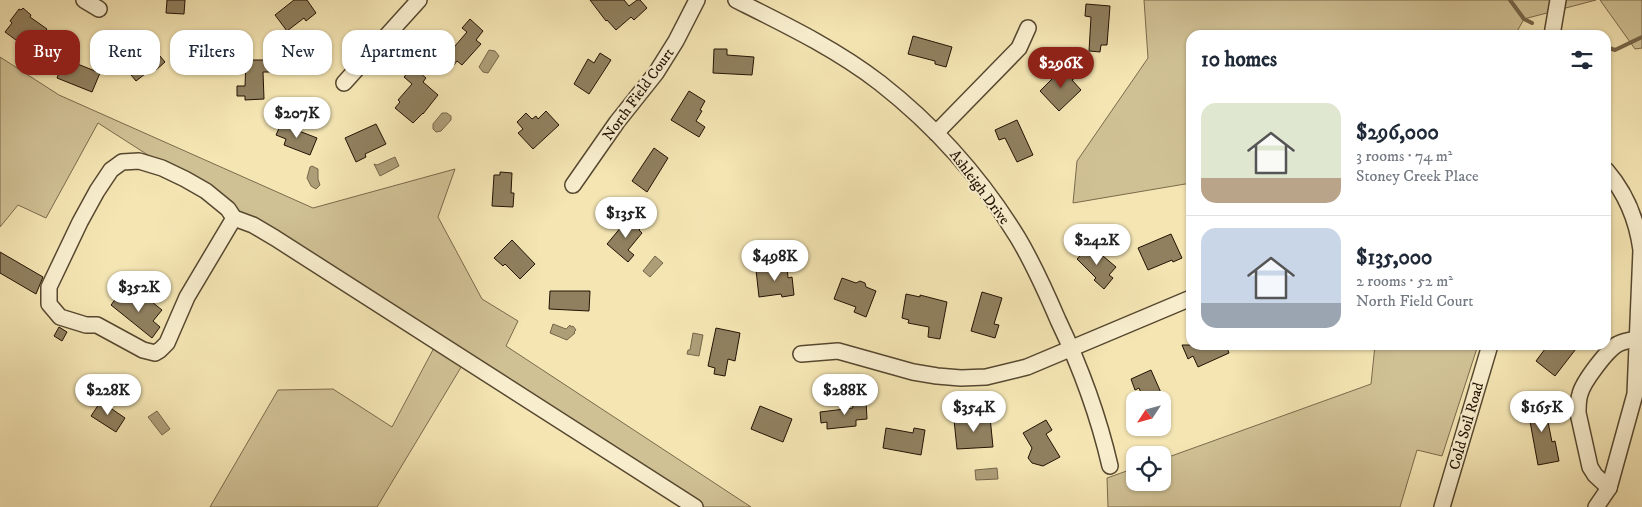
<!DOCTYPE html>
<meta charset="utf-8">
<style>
:root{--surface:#fff;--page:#f6f6f7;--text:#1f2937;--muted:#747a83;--line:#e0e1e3;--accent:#8f2418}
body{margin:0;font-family:"IM FELL DW Pica",serif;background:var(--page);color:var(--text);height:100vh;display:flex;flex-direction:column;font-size:19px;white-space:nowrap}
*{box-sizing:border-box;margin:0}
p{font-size:16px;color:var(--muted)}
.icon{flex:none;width:28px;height:28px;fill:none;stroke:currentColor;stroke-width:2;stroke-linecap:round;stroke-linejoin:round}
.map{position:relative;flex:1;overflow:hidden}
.sheet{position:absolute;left:1186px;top:30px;width:425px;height:320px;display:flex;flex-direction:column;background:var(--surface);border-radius:15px;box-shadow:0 1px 4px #0004}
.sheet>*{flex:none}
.banner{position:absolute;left:15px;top:30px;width:475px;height:45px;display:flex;gap:10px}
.needle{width:32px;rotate:234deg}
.tools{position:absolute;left:1126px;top:391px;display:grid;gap:10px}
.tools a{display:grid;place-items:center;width:45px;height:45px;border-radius:10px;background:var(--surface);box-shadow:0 1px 4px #0004;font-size:25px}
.price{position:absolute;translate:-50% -42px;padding:0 11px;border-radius:18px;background:#fff;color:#222;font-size:16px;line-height:32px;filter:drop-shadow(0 1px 2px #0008)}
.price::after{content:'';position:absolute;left:50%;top:30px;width:15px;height:11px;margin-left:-8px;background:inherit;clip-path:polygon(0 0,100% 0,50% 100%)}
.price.active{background:var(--accent);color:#fff}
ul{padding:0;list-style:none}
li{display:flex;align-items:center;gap:15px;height:125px;padding:0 15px}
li+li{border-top:1px solid var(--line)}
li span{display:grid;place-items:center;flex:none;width:140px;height:100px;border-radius:15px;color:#555}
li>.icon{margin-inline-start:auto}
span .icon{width:60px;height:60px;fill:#fffc;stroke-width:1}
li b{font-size:21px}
h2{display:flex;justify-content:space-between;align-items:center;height:60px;padding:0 15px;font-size:21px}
.pill{padding:0 18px;border-radius:15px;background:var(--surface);box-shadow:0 1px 4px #0004;font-size:18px;line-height:45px}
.pill.active{background:var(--accent);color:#fff}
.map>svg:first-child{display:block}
.green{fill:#d0c195;stroke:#7a6a4c}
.water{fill:#ad9e78;stroke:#76664a}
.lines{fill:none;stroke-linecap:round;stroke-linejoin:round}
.stream{stroke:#76664a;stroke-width:4}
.building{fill:#90805f;stroke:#231304}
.minor-casing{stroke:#574830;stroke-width:18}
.minor{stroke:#f8eece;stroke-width:15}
.labels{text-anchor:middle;stroke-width:4;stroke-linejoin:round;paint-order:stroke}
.street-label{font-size:15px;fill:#231304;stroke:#f8eece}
</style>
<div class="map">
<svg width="1642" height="507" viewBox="0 0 1642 507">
<rect width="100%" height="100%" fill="#f4e5b3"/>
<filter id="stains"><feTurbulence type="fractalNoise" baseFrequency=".004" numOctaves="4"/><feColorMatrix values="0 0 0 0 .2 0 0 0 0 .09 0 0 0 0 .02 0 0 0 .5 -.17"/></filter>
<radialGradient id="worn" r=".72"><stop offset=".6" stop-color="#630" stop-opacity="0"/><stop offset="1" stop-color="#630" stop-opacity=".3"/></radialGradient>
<g class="green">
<polygon points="1144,0 1596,0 1524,19 1515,35 1191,35 1191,183 1073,203 1077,161 1148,58"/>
<polygon points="1600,0 1642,0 1642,48 1635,49"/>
<polygon points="0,57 59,95 313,208 455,169 438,217 482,299 518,321 506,346 751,507 692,507 463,364 377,507 210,507 278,390 333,389 392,427 436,344 254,223 98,123 46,218 18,205 0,227"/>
<polygon points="1375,345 1478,345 1442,456 1417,450 1400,507 1108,507 1107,478 1135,468 1135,482 1162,482 1163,459 1371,384"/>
</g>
<g class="water">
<polygon points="489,50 495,51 499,56 488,73 483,72 479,67"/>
<polygon points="442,113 447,113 451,116 451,120 441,131 436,132 433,129 433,124"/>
<polygon points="395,157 399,166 380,176 374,164 377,165"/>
<polygon points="312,166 318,169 318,179 320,185 316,189 311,186 307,178 310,167"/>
<polygon points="655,256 663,263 650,277 643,271"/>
<polygon points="553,324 566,329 570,325 571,327 573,326 576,330 574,332 575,333 567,340 550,333"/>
<polygon points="693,333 703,335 699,356 687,354 688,350 690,350"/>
<polygon points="157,411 170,429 162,435 148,417"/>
<polygon points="997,468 998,479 976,480 975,470"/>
</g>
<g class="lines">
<g class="stream">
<polyline points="1510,0 1524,19 1532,23"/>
<polyline points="1606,47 1615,50 1642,37"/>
</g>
</g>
<g class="building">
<polygon points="167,0 185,0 184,14 166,13"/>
<polygon points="294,0 307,0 316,13 306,21 304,18 287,31 275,15"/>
<polygon points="590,0 624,0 629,6 637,0 640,0 647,8 634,20 631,17 616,30 607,20 606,21"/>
<polygon points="1086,4 1110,6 1107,45 1101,45 1100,52 1089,51 1091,17 1085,16"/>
<polygon points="23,8 31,15 30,17 47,29 31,51 5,32 12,23 10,21 19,9 21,10"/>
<polygon points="470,19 483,31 476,40 481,44 462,65 457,61 453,66 446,59 450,54 449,53 467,32 462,28"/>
<polygon points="913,36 952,47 946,67 935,64 935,61 908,54"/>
<polygon points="149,43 165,62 156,70 154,67 136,81 123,65"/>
<polygon points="714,49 727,49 727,55 754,57 752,75 713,73"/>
<polygon points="600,53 611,60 589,94 574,84 588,59 594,63"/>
<polygon points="66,54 77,58 75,63 100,73 92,92 57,78"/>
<polygon points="246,60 270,60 270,72 263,72 264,99 245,100 245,96 237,96 237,86 245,86"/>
<polygon points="1062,65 1075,78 1072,80 1081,90 1059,111 1040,91 1055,76 1053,74"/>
<polygon points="413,67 426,78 423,82 438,95 423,114 423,113 413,123 395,108 400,102 398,100 412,84 404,77"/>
<polygon points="689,91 705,101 700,110 702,111 696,121 705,127 699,137 671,120"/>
<polygon points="546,111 559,125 533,149 518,133 523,129 517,122 526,113 532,119 536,116 538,119"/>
<polygon points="1017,120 1033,155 1017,162 1005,138 999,140 995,130"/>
<polygon points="281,124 317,138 310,155 284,145 286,139 276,135"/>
<polygon points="376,124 386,144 365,154 366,157 356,162 345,138"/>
<polygon points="654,148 668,158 647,192 632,181"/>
<polygon points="500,172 512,173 511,193 514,193 513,207 492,206 494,175 500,175"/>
<polygon points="632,218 642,227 639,230 642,233 628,250 634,255 628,262 607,244 627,220 629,221"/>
<polygon points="1171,234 1182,258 1173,262 1172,260 1148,270 1138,248"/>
<polygon points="512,240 535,264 520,279 505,264 503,266 494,258"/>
<polygon points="1090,245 1116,267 1109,275 1113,278 1104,289 1094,280 1096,278 1077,259"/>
<polygon points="0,252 43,277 36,294 0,273"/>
<polygon points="787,266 788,278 792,277 794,295 782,297 781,294 759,297 756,270"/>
<polygon points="842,278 856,283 860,281 865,283 866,287 876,291 866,317 854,312 856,307 834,299"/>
<polygon points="550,291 590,291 589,311 549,309"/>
<polygon points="982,292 1002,298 994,324 999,325 995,338 971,331"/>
<polygon points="120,293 134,304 142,294 162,310 153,321 160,327 152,338 111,305"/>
<polygon points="906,294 920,297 920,295 947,302 940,339 928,337 929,327 908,323 909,320 902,318"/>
<polygon points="59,327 67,332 62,341 54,336"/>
<polygon points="716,328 740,333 735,361 728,359 725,376 714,374 715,368 708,366"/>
<polygon points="1182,345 1226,345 1229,353 1198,367 1193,356 1188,359"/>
<polygon points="1548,345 1579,345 1555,376 1536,361"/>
<polygon points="1151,370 1162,395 1152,400 1144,400 1139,388 1135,390 1131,379"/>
<polygon points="103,398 111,404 109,407 125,418 116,432 91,416"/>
<polygon points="866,401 867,419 856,420 856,426 827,429 827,422 821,423 820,412 853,408 852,402"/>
<polygon points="1548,401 1552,421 1548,422 1552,442 1555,441 1559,461 1538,465 1527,405"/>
<polygon points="760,406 792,419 783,442 751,429"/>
<polygon points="990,417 993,447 957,449 954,420"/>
<polygon points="1046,420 1052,430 1046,434 1060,457 1043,466 1032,463 1028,458 1032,448 1023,433"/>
<polygon points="886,428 913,433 914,428 925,430 921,455 883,448"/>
</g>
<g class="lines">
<g class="minor-casing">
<g id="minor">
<polyline points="84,0 99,9"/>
<path d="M736 0C786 25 836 49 880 83 935 126 982 179 1018 238 1034 265 1046 292 1058 320 1081 368 1098 414 1110 466"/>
<polyline points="1552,35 1558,0"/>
<polyline points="344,83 419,0"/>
<polyline points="936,133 1019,48 1028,28"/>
<polyline points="573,185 617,122 656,73 676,41 697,0"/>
<polyline points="234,218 187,297 167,343 160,350 155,353 143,350 97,325 86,325 60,317 49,304 49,287 80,222 97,191 111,170 122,162 139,161 162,168 185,179 206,191 228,209 234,218 253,225 275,238 695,507"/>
<polyline points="801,354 838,351 913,372 937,376 961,378 986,377 1027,367 1191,298"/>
<path d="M1609 488 1595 475 1590 467 1578 413C1578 407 1578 400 1580 394 1583 382 1607 350 1618 344 1624 341 1631 340 1637 339"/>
<polyline points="1442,507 1490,345"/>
<path d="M1596 507 1609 488 1635 394 1641 250C1637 220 1625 192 1606 170"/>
</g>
</g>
<use href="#minor" class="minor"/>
</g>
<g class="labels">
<g class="street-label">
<text transform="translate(638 94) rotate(-54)" y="5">North Field Court</text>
<text transform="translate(980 187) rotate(53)" y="5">Ashleigh Drive</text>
<text transform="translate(1466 426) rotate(-74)" y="5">Cold Soil Road</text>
</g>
</g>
<rect width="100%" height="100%" filter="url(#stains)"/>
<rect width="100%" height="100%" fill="url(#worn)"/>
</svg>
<div class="tools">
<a><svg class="needle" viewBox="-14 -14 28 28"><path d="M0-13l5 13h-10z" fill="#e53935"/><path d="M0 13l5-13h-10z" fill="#747a83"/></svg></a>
<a><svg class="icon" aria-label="locate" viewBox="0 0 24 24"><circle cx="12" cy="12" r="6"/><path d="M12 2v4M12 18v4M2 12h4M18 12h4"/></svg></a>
</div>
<b class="price active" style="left:1061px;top:89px">$296K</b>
<b class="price" style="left:297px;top:139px">$207K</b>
<b class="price" style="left:626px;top:239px">$135K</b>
<b class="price" style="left:1097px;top:266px">$242K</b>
<b class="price" style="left:775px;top:282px">$498K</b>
<b class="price" style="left:139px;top:313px">$352K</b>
<b class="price" style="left:108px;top:416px">$228K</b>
<b class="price" style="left:845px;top:416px">$288K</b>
<b class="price" style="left:974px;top:433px">$354K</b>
<b class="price" style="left:1542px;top:433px">$165K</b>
<div class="banner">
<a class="pill active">Buy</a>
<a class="pill">Rent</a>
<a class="pill">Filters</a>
<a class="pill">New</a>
<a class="pill">Apartment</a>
</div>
<section class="sheet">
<h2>10 homes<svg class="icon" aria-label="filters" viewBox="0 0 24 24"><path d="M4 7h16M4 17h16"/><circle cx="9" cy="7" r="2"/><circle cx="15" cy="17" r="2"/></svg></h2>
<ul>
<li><span style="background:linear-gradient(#dfe7d0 75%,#b9a48a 0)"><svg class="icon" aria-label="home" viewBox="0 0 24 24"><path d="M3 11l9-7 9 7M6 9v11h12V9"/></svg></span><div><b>$296,000</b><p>3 rooms · 74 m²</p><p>Stoney Creek Place</p></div></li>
<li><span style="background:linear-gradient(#c9d6e8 75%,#9aa5b1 0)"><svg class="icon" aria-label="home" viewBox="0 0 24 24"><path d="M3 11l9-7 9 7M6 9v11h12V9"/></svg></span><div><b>$135,000</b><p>2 rooms · 52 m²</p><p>North Field Court</p></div></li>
</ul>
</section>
</div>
